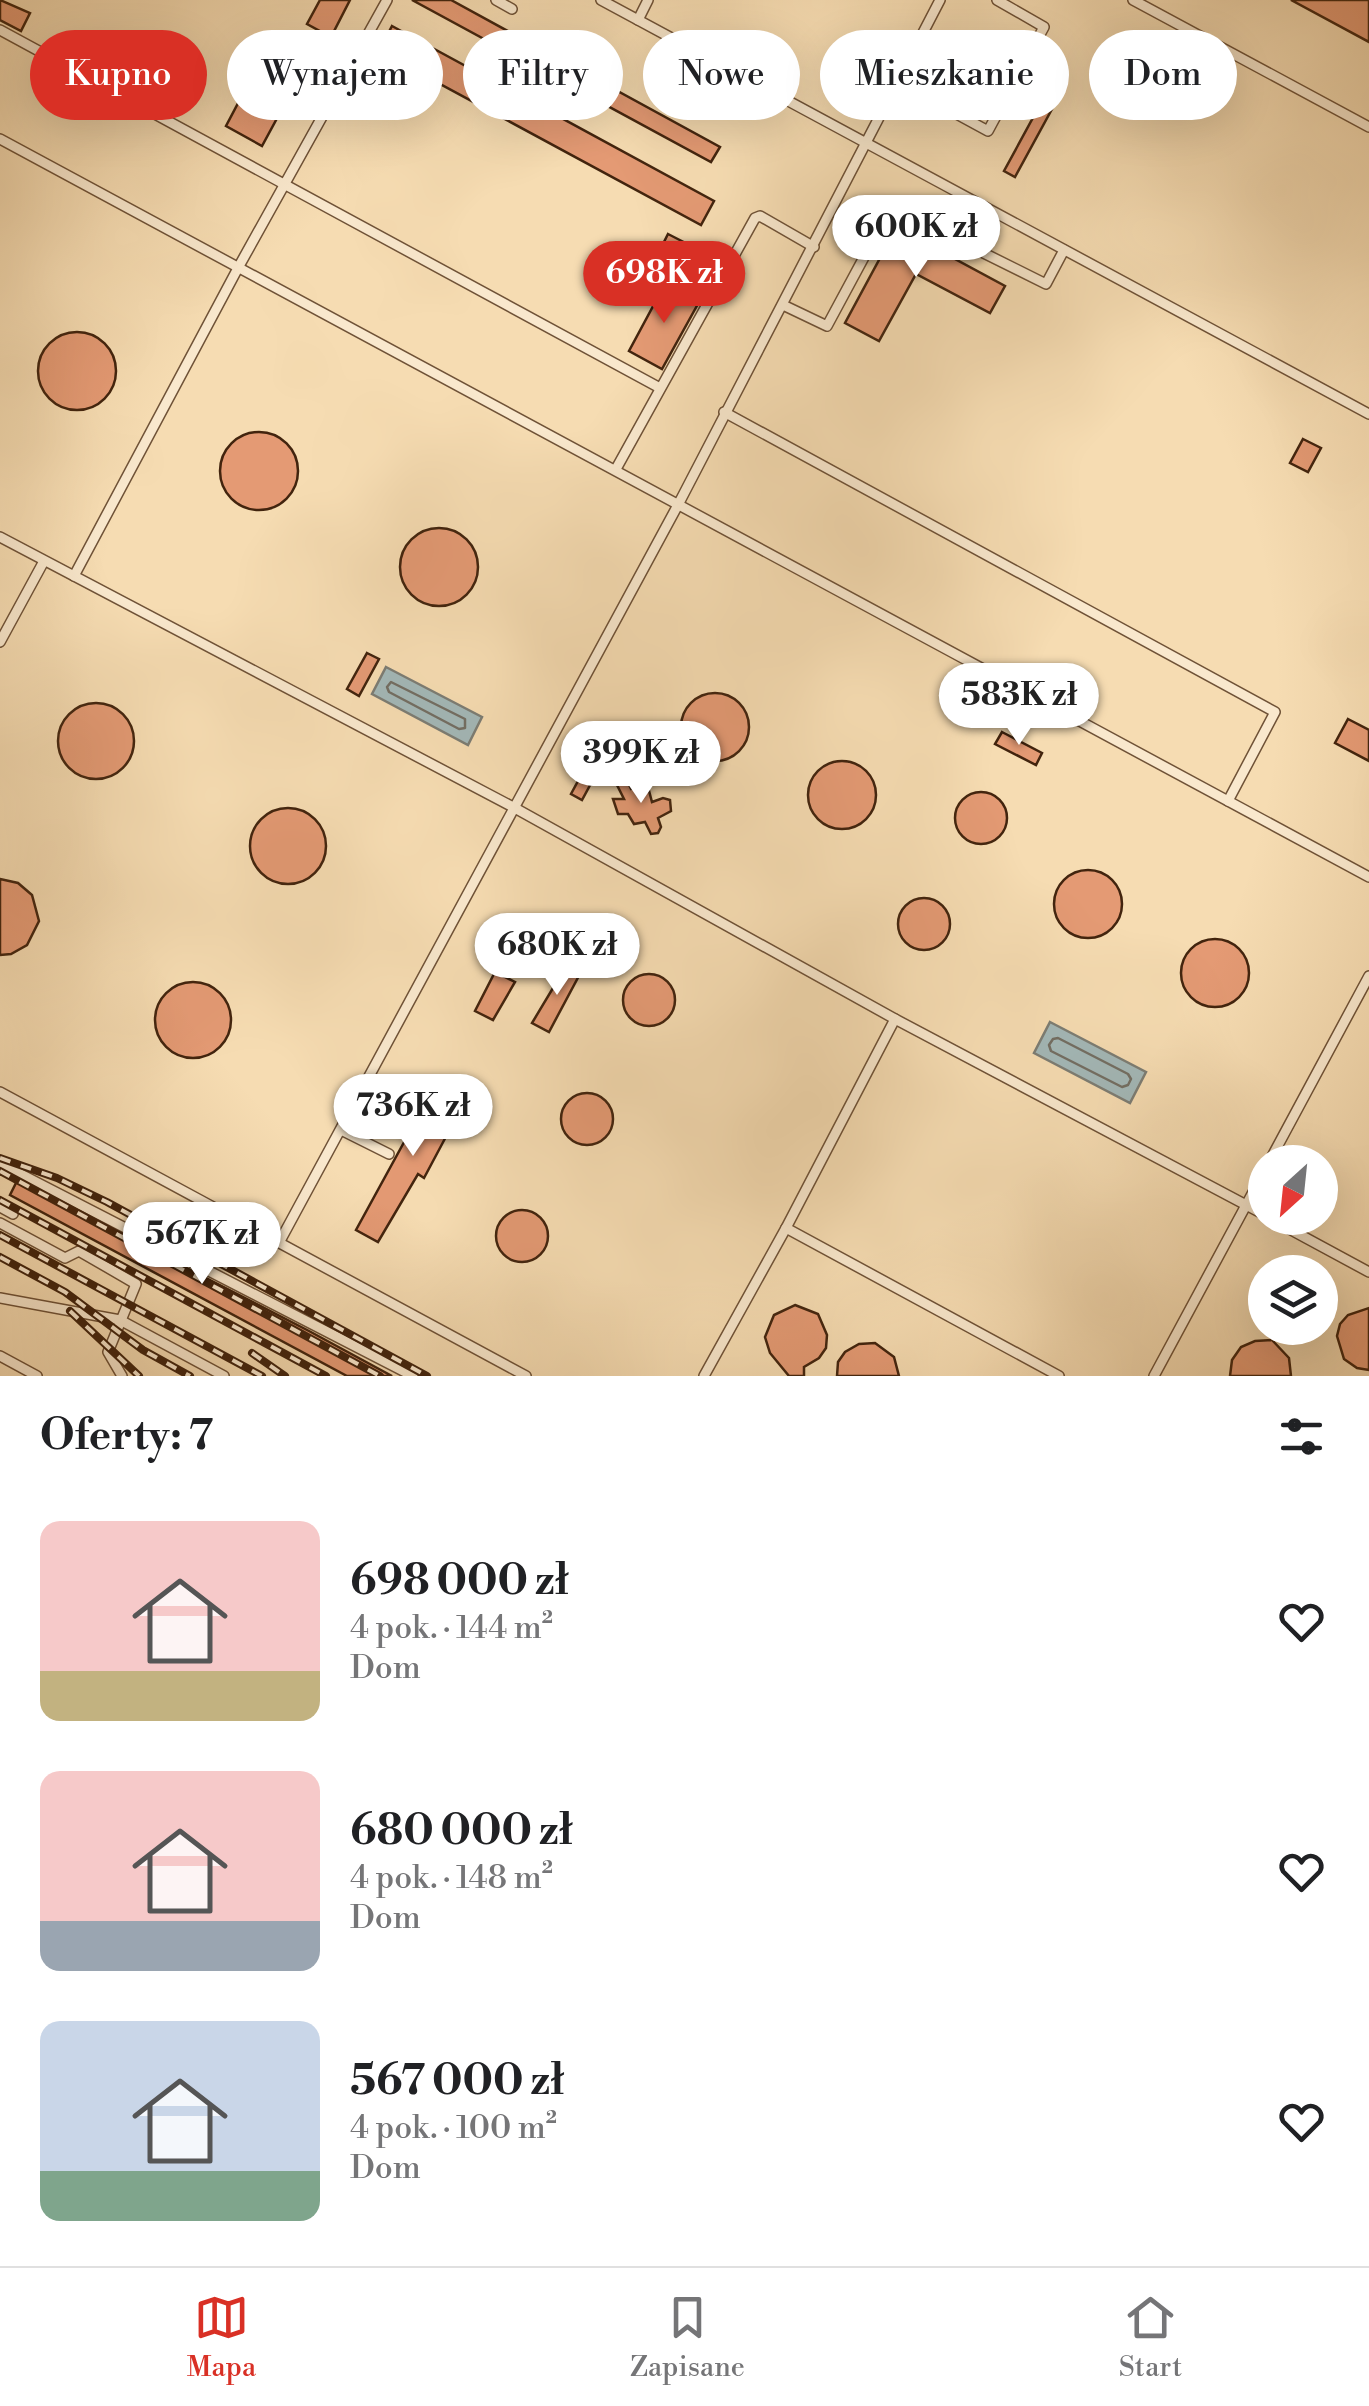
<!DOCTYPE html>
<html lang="pl">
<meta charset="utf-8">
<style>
:root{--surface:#fff;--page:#f2f2f2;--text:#202124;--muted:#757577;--line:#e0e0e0;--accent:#d93025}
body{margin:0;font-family:"Libre Bodoni",serif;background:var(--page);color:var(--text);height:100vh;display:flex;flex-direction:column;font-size:38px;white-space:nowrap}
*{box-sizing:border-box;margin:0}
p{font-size:32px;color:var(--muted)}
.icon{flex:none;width:55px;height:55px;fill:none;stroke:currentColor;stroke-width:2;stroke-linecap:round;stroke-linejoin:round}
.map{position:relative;height:1376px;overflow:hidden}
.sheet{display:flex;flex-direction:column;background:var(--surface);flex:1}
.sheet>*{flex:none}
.top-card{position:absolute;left:30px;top:30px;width:1310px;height:90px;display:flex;gap:20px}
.needle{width:65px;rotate:207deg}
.buttons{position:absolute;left:1248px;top:1145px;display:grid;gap:20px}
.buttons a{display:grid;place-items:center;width:90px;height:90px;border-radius:50%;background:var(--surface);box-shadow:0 10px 40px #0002;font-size:50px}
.price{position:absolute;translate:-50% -85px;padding:0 22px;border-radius:35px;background:#fff;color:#222;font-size:32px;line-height:65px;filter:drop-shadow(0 2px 5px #0008)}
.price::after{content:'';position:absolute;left:50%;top:60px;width:30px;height:22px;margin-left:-15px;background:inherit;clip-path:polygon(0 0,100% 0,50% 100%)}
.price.on{background:var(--accent);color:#fff}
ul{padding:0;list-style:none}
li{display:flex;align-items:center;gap:30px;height:250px;padding:0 40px}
li span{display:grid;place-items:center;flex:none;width:280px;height:200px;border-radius:20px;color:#555}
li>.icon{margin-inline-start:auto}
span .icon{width:120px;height:120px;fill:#fffc;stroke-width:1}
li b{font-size:42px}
h2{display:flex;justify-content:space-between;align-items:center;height:120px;padding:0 40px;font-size:42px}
.tag{padding:0 35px;border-radius:45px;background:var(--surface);box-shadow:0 10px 40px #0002;font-size:35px;line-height:90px}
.tag.on{background:var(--accent);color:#fff}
.menu{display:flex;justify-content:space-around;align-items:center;height:140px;border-top:2px solid var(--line);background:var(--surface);font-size:28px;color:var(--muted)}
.menu a{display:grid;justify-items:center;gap:5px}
.menu .on{color:var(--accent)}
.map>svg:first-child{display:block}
.water{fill:#a3b8b8;stroke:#7c7d74;stroke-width:2.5}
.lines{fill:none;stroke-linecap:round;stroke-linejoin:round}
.shore{stroke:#726e63;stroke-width:2.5}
.building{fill:#e49a74;stroke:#42240e;stroke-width:2.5}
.lane-casing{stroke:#6f5237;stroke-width:12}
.lane{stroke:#f9e8cd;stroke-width:9}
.rail-casing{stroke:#42240e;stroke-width:8}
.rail{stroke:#f9e8cd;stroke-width:4;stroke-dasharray:11;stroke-linecap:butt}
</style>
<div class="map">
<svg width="1369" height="1376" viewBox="0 0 1369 1376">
<rect width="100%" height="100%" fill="#f6dcb2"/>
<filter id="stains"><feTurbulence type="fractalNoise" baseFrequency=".002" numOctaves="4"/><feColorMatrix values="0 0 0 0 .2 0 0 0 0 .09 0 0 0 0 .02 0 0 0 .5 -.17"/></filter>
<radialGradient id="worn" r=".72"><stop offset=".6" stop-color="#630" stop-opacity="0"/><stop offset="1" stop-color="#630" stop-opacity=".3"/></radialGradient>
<g class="water">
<polygon points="386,667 482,717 468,745 372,694"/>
<polygon points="1050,1022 1146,1072 1130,1103 1034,1053"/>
</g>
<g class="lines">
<g class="shore">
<polygon points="391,682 465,719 465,728 459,729 389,692 387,687"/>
<polygon points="1058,1038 1128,1074 1131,1079 1128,1085 1122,1087 1051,1051 1049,1045 1053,1039"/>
</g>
</g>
<g class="building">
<polygon points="0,0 30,13 21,31 0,20"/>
<polygon points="320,0 350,0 331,37 307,24"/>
<polygon points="412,0 451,0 720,147 711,162"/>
<polygon points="1291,0 1369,0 1369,42"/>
<polygon points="392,26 714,201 701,225 379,51"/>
<polygon points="245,90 282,109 262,146 226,126"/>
<polygon points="1041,103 1052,109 1015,177 1004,171"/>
<polygon points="900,221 946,245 942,252 1005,286 990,313 916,274 879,341 845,323"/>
<polygon points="668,234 703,252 693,270 659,252"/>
<polygon points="665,284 699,302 662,369 629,351"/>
<circle cx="77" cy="371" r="39"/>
<circle cx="259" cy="471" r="39"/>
<polygon points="1303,439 1321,448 1308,472 1290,463"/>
<circle cx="439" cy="567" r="39"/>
<polygon points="367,653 379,659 359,696 347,689"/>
<circle cx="715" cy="727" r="34"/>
<circle cx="96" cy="741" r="38"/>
<polygon points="1348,719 1369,730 1369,761 1335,743"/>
<polygon points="1002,732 1042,753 1036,765 995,744"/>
<polygon points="591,757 602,763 582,800 571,794"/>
<circle cx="842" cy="795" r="34"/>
<polygon points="621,779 627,780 631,789 641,785 648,787 652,802 663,798 670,800 671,811 658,818 661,827 658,833 651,834 645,822 634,824 628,814 618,814 613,799 624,799 617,785"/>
<circle cx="981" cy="818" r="26"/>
<circle cx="288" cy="846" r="38"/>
<circle cx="1088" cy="904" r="34"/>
<polygon points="0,879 18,883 32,895 39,921 27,945 11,954 0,955"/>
<circle cx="924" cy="924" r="26"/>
<circle cx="1215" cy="973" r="34"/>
<polygon points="568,963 582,970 549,1032 532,1023"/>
<polygon points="495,972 515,982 493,1020 475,1011"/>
<circle cx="649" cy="1000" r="26"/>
<circle cx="193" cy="1020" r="38"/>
<polygon points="437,1082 466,1099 424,1178 418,1174 378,1242 356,1230"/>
<circle cx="587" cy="1119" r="26"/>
<polygon points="17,1181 309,1331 392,1376 347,1376 10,1195"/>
<circle cx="522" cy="1236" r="26"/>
<polygon points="795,1305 818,1314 827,1335 826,1348 819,1358 804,1367 804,1376 789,1376 770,1353 765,1337 774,1315"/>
<polygon points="1369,1308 1369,1370 1357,1368 1344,1359 1337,1336 1340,1324 1348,1315"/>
<polygon points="1272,1340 1289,1358 1291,1376 1230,1376 1232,1360 1241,1347 1255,1341"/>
<polygon points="875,1343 894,1357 899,1376 837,1376 838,1362 845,1352 859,1344"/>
</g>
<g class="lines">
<g class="lane-casing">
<g id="lane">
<polyline points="496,0 512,9"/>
<polyline points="601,0 1369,414"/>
<polyline points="1133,0 1369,127"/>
<polyline points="638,20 648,0"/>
<polyline points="0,30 660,388"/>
<polyline points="896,81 988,131 1044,27 997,0"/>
<polyline points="0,139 1369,877"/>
<polyline points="783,305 827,326 891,207 1046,284 1064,250"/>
<polyline points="724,412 1275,712 1228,801"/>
<polyline points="616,469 755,218 760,216 814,247"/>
<polyline points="0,537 513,807 895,1019 1265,1215"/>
<polyline points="74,576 238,268 387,0"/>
<polyline points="0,642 44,561"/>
<polyline points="0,1092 526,1376"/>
<polyline points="341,1130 389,1154"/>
<polyline points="1269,1162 1369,976"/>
<polyline points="0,1170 3,1165 413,1376"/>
<polyline points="0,1207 13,1214"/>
<polyline points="1269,1218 1369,1272"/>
<polyline points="0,1223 65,1258 79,1251 136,1284 108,1352 122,1376"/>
<polyline points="786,1228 1059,1376"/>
<polyline points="280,1241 679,503 940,0"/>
<polyline points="0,1298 120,1320 224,1376"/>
<polyline points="0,1356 37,1376"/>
<polyline points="704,1376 786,1228 895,1019"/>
<polyline points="1154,1376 1265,1170"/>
</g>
</g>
<use href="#lane" class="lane"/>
<g class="rail-casing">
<g id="rail">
<polyline points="0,1158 57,1178 107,1202 427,1376"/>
<polyline points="0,1171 380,1376"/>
<polyline points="0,1200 326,1376"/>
<polyline points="0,1235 262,1376"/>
<polyline points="0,1257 65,1292 143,1350 190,1376"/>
<polyline points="70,1311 139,1376"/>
<polyline points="252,1353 285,1376"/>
</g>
</g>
<use href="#rail" class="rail"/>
</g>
<rect width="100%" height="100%" filter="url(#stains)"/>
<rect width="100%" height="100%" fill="url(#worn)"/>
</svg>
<div class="buttons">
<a><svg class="needle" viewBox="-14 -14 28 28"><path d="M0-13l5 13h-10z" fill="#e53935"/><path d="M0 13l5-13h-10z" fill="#757577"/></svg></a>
<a><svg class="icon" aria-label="layers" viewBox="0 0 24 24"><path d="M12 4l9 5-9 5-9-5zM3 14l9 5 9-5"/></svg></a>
</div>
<b class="price" style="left:916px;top:280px">600K zł</b>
<b class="price on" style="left:664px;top:326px">698K zł</b>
<b class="price" style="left:1019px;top:748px">583K zł</b>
<b class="price" style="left:641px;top:806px">399K zł</b>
<b class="price" style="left:557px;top:998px">680K zł</b>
<b class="price" style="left:413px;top:1159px">736K zł</b>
<b class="price" style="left:202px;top:1287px">567K zł</b>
<div class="top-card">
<a class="tag on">Kupno</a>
<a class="tag">Wynajem</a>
<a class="tag">Filtry</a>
<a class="tag">Nowe</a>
<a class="tag">Mieszkanie</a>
<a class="tag">Dom</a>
</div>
</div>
<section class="sheet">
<h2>Oferty: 7<svg class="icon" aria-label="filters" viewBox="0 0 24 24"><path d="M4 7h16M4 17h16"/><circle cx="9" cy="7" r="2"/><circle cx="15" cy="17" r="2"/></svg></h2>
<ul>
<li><span style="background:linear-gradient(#f6c9c9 75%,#c2b280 0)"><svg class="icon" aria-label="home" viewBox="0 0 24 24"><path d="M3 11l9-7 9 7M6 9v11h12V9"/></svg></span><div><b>698 000 zł</b><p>4 pok. · 144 m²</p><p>Dom</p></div><svg class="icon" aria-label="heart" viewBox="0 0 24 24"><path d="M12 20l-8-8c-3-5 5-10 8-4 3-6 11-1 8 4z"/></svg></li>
<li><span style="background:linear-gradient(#f6c9c9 75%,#9aa5b1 0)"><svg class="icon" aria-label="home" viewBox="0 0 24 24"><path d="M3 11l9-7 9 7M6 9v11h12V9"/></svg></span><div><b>680 000 zł</b><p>4 pok. · 148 m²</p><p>Dom</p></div><svg class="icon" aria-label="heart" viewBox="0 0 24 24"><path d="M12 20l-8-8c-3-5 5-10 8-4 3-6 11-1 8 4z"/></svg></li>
<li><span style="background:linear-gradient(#c9d6e8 75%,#7fa58c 0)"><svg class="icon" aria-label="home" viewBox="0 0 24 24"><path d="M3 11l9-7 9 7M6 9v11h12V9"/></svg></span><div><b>567 000 zł</b><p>4 pok. · 100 m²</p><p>Dom</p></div><svg class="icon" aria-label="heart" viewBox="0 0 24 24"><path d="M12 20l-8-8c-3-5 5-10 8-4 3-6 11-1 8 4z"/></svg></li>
</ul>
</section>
<nav class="menu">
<a class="on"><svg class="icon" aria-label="map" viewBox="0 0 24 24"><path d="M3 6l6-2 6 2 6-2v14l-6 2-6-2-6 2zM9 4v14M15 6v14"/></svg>Mapa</a>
<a><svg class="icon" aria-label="saved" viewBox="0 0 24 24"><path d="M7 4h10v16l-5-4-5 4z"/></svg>Zapisane</a>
<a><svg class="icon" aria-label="home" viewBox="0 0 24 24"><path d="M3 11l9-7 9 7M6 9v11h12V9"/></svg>Start</a>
</nav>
